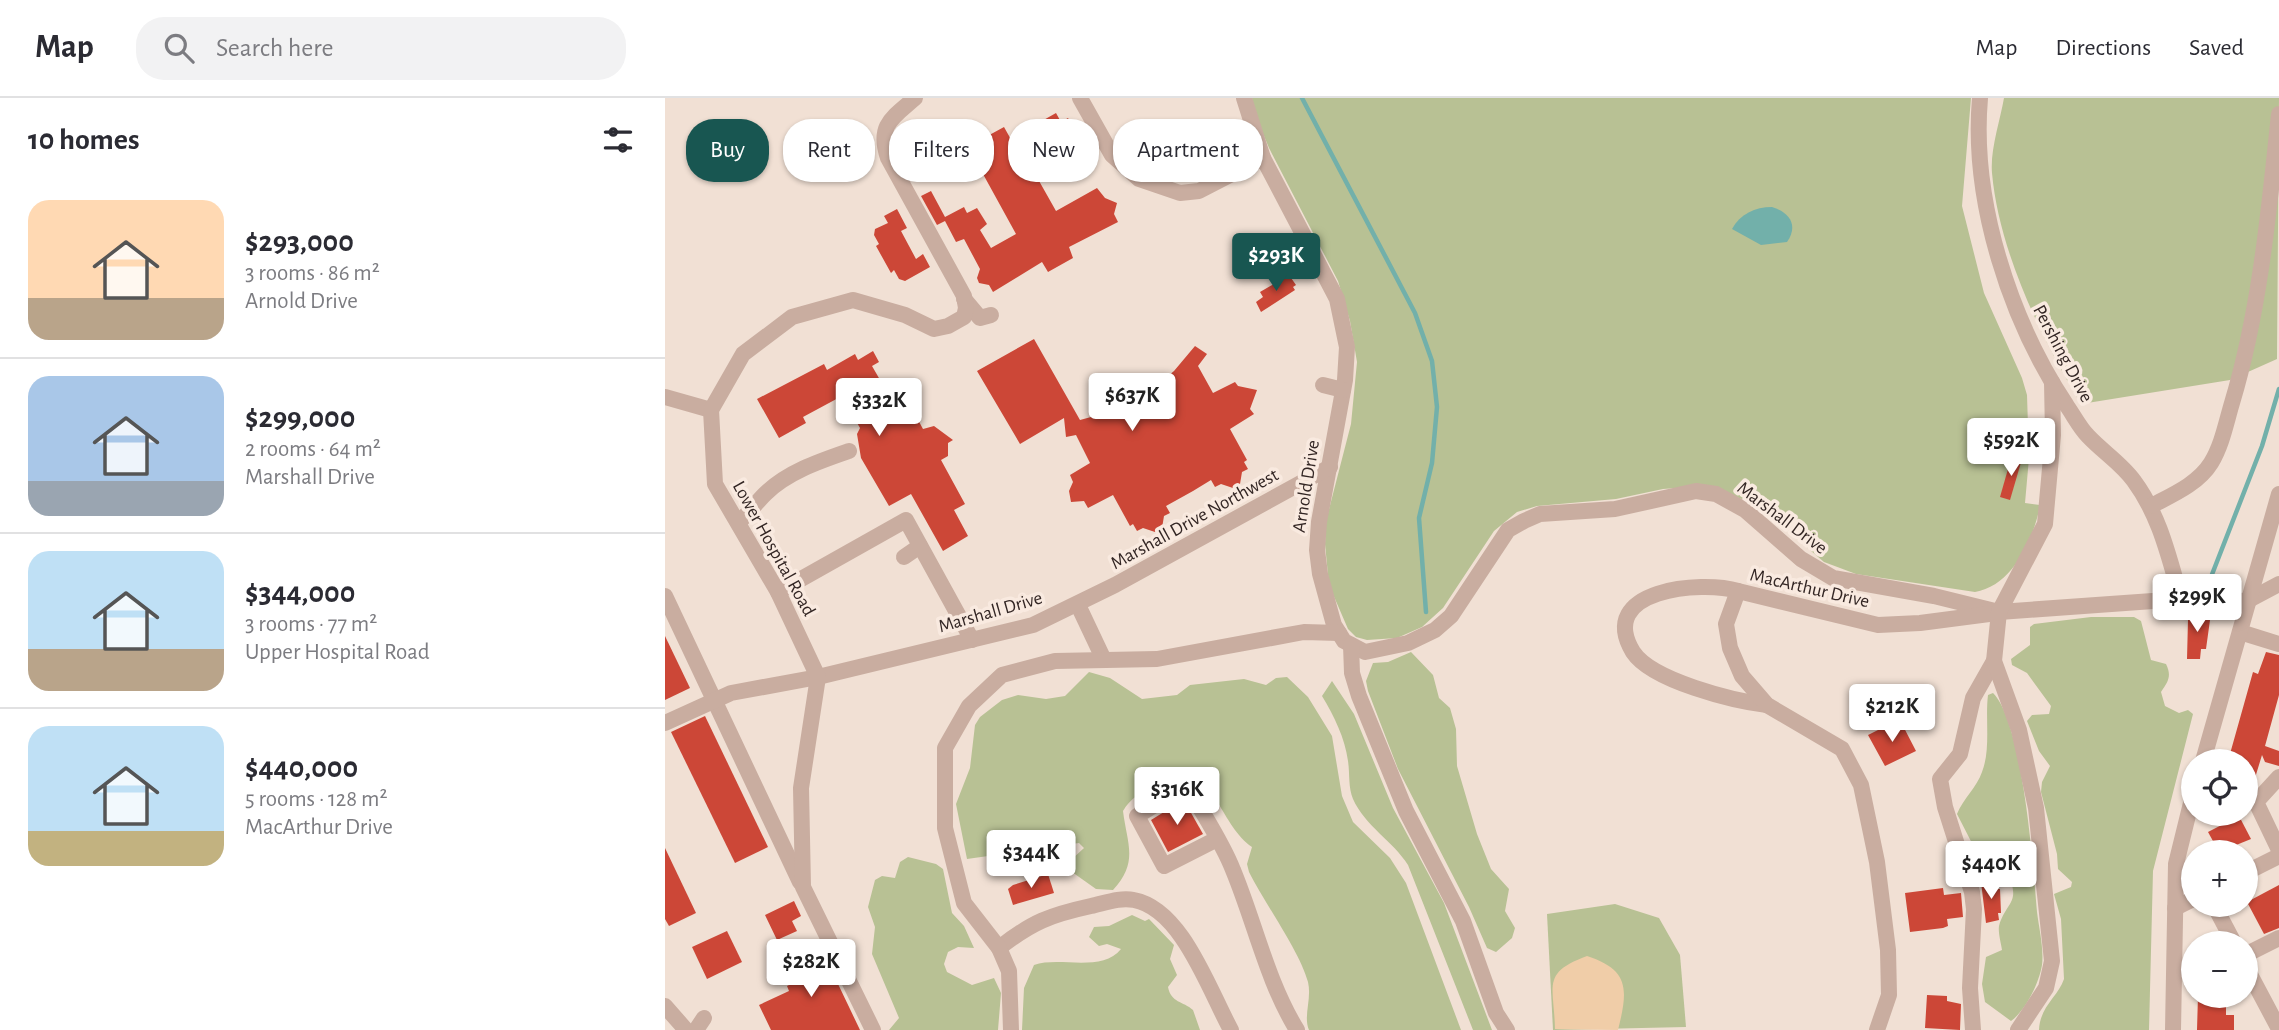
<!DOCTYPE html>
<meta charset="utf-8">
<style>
:root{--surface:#fff;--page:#f2f2f3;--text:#2b2b33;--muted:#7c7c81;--line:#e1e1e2;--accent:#185651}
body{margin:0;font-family:"Alegreya Sans",sans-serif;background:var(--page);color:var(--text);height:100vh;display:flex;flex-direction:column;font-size:26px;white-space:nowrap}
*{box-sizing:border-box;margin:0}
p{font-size:23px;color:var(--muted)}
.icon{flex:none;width:38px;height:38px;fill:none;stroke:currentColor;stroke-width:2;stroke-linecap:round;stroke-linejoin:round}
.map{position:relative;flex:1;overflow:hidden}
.panel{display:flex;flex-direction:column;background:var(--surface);width:665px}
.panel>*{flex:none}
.banner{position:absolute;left:21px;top:21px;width:665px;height:63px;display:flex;gap:14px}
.tools{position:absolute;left:1516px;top:651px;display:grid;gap:14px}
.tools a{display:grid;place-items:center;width:77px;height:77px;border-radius:50%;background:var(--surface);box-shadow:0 2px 5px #0004;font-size:35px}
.price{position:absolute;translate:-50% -60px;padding:0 16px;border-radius:7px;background:#fff;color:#222;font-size:23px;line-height:46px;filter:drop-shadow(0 2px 4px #0008)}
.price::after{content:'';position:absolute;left:50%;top:42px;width:21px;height:16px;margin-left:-10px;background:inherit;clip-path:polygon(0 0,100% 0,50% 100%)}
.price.active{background:var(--accent);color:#fff}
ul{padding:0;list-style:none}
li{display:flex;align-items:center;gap:21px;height:175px;padding:0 28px}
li+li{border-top:2px solid var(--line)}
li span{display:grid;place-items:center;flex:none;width:196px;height:140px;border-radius:21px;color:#555}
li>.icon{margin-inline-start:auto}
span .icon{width:84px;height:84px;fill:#fffc;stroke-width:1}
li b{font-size:30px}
h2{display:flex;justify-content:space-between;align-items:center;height:84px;padding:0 28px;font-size:30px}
.chip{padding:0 24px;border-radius:28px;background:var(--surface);box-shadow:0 2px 5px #0004;font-size:24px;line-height:63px}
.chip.active{background:var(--accent);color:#fff}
header{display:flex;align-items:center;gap:42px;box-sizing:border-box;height:98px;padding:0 35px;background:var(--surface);border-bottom:2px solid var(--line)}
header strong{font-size:33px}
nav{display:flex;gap:38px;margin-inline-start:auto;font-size:24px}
.search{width:490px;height:63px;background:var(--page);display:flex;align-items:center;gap:18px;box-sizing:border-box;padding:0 24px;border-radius:28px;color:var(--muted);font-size:26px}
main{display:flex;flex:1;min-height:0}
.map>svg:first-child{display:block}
.green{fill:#b8c194}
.sand{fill:#f0cda8}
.water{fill:#72b0aa}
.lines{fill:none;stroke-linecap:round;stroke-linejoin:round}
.stream{stroke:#72b0aa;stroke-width:4.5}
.building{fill:#cc4737}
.minor{stroke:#c9ada0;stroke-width:16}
.labels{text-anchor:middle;stroke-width:7;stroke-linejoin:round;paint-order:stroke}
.street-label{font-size:19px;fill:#332624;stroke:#f9eae0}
</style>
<header>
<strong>Map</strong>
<div class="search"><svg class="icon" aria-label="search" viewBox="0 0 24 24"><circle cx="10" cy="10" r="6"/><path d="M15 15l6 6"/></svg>Search here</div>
<nav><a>Map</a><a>Directions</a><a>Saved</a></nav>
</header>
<main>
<section class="panel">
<h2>10 homes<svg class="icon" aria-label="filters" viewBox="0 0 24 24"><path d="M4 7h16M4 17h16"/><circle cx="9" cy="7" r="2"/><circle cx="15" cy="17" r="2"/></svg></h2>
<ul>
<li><span style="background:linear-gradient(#ffd9b3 70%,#b9a48a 0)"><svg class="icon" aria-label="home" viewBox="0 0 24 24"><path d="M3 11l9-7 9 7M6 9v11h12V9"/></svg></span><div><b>$293,000</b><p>3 rooms · 86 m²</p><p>Arnold Drive</p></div></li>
<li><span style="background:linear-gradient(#a9c7e8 75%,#9aa5b1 0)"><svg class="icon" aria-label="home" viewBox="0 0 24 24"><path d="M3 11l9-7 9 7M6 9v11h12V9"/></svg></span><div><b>$299,000</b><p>2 rooms · 64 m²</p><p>Marshall Drive</p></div></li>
<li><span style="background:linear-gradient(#bfe0f5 70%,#b9a48a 0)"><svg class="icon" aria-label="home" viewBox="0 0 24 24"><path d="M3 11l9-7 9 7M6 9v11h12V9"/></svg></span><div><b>$344,000</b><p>3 rooms · 77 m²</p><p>Upper Hospital Road</p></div></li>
<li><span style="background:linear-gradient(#bfe0f5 75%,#c2b280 0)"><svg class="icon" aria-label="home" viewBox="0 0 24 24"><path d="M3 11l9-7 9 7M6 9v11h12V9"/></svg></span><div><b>$440,000</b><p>5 rooms · 128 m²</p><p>MacArthur Drive</p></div></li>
</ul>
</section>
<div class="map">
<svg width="1614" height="932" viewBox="0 0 1614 932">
<rect width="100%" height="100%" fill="#f1e0d4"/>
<g class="green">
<path d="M587 0H1306L1297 108 1319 195 1357 280 1362 297 1364 360 1360 405 1375 407C1369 441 1347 488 1310 494L1191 476 1159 464 1091 406 1040 388 998 391 951 401 872 408 852 414 829 433 778 510 757 529 732 540 702 542 691 539 683 531 664 487 660 446 661 423 686 326 692 264 685 223 673 183 604 50 590 16Z"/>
<path d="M1339 0H1614L1612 261 1565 282 1416 306C1376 240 1334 153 1327 75 1325 52 1335 23 1339 0Z"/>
<path d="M1426 519H1469L1476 523 1486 562 1501 566C1507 578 1503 584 1496 594L1500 608 1514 615 1523 612 1528 616 1488 773 1484 932H1374C1375 908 1393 899 1399 881L1396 821 1389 796 1406 789 1407 784 1393 771 1392 756 1376 694 1377 684 1385 668 1374 653 1362 623 1367 617 1384 616 1386 608 1362 575 1347 567 1346 561 1365 547V529L1369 526Z"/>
<polygon points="746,554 768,577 774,600 785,610 791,631 792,668 812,736 826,771 844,791 840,813 850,830 847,840 831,854 822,850 804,809 733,671 703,593 701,583 708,565 723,564"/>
<path d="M424 574 445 580 477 601 512 597 525 587 579 581 601 587 611 580 622 579 643 599 667 638 677 698 688 724 725 760 741 785 796 932H644C638 918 647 901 643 884 634 852 600 806 584 774L582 766 587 749C550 724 544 644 491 685 478 694 465 700 458 713 462 746 474 764 448 792L431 791 407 774 406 762 419 750 414 745 302 761 291 706 305 670 310 627 315 619 337 602 353 597 381 601 400 598Z"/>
<path d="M667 583 689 616 728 710 779 805 827 932H808L743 767C728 743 700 728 688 701 683 689 685 676 683 663 680 640 669 618 657 598Z"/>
<path d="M1328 595C1358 625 1368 768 1372 814 1374 830 1379 851 1377 867 1374 885 1361 912 1346 923L1320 904 1317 886 1321 859 1337 852C1336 845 1333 835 1334 828 1341 803 1357 806 1342 774L1312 769V755L1292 716C1298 701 1312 689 1317 674 1326 651 1320 621 1323 597Z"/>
<polygon points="243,759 271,766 278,771 287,815 299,828 309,850 293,849 283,854 279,866 282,874 307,887 329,880 336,895 333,932 224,932 234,920 207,856 210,829 203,809 210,782 217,778 230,780 235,764"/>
<polygon points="950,806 994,820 1015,857 1021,929 888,932 882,816"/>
<path d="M467 817 480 823 484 821 509 847 505 861 512 877 503 889C506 905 518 903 528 912L535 932H357L359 890 369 867C394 858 437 875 456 851L442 846 434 848 424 839 429 829 444 828Z"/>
</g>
<path class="sand" d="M922 858C965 872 963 892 953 932L890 931C889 887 876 875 922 858Z"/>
<path class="water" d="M1107 109C1124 114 1134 127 1122 144L1096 147 1067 131C1075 116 1090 109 1107 109Z"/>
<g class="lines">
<g class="stream">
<polyline points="637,0 750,215 767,263 772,309 767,365 754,420 761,514"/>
<polyline points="1546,479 1597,348 1614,291"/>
</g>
</g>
<g class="building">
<polygon points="391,15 396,24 403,20 420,51 414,55 419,64 395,77 388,64 369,74 391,113 432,90 440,100 452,105 449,116 453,124 404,149 408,160 383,174 377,164 328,194 324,187 314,185 312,180 315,171 299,141 291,144 280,123 272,127 256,98 266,93 280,119 299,109 302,115 312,110 322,126 315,132 326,150 351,136 318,76 307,82 294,59 309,51 306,47 339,29 353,54 376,41 368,28"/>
<polygon points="232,111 242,130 236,133 251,161 258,156 265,169 240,183 234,181 229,172 226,175 211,148 214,146 209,137 210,131 223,125 219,118"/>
<polygon points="624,177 631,187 628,189 630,192 596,214 591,204 598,199 595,194"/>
<polygon points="369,241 415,322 448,313 483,292 484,294 509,273 530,248 542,256 533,268 548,295 570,284 573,288 592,292 585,311 589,316 565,331 582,362 579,364 583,371 577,374 575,386 568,390 556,386 550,389 546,382 528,393 501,408 505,415 499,418 497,430 490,434 478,430 472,433 468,426 465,428 448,397 423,410 419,403 406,404 404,393 408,384 405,377 425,365 411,337 401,339 399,320 355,346 312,273"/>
<polygon points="208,253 214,264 207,268 222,294 234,287 258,331 269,328 288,342 283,345 283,358 276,362 300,406 289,412 303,438 278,453 246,396 224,408 196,360 192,336 195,330 177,298 138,319 141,325 114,340 92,301 159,266 162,272 190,256 193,262"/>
<polygon points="1347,357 1357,361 1345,402 1335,399"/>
<polygon points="1528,512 1541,512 1541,522 1545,522 1541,551 1536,551 1535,561 1522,561 1523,522 1528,522"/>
<polygon points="0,538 25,590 0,602"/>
<polygon points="1601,554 1614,557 1614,597 1600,648 1614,653 1614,668 1600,664 1597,657 1586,693 1580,702 1580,663 1563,663 1588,574 1593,576"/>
<polygon points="40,618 103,749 70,765 6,634"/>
<polygon points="1237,626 1251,653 1220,668 1203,637 1221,628 1223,633"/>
<polygon points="512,706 521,706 538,736 503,754 486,722"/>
<polygon points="1574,718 1586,741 1554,754 1543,734"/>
<polygon points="0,750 31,815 4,828 0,821"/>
<polygon points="383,776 389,795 348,807 343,791 348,787"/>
<polygon points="1328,782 1329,791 1335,791 1336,815 1333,815 1334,822 1321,825 1316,784"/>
<polygon points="1614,787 1614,830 1599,836 1582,804"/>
<polygon points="1278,790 1279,797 1296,795 1298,819 1282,821 1283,828 1278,830 1245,834 1240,795"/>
<polygon points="129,803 136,818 127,823 132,833 112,842 100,817"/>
<polygon points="62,833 77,864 42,881 27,849"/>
<polygon points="152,842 195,932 106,932 94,907 124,893 122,888 138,880 137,862 132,852"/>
<polygon points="1262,897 1282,898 1282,903 1296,906 1295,932 1260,930"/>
<polygon points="1533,898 1561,898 1561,917 1569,917 1569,932 1532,932"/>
</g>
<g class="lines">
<g class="minor">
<polyline points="415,0 447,57 474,81 515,95 534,93 598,60"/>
<polyline points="579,0 598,60 672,201 682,249 680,282 654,424 652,452 655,476 669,527 679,543 700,554 743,545 770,532 786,518 843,432 859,423 875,416 950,411 1031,393 1051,396 1080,412 1136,461 1168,480 1269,498 1334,514 1516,501 1582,503 1614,486"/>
<path d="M1315 0C1306 103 1345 222 1402 308 1409 318 1415 330 1423 338 1438 354 1457 366 1469 383 1495 418 1504 460 1516 501"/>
<polyline points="299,201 315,220 326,217"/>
<polyline points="658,287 678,292"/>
<polyline points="0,299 46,312"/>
<path d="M1486 408C1507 397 1533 386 1546 365 1557 347 1561 325 1567 305 1595 212 1604 112 1614 16"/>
<path d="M74 424C84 415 91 405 100 396 122 374 155 363 184 353"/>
<polyline points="239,459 255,448"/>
<path d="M1073 493C1037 482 930 491 968 554 987 583 1069 603 1102 607"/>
<polyline points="113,494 241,422 307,542"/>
<polyline points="0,498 135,784"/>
<polyline points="413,507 439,562"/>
<polyline points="1575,534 1614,546"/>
<polyline points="686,547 687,575 694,598 741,713 798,823 831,915 842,932"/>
<polyline points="0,625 66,595 153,579 368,527 450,487 665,369"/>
<polyline points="1538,663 1614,396"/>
<polyline points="1614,679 1591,704 1614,752"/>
<path d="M552 741 499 768 472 718 509 695 527 696C541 721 558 746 568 772 590 825 602 883 632 932"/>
<polyline points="1580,775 1614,758"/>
<polyline points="1549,807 1569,845"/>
<polyline points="1510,810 1528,801"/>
<path d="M334 850C367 824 385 817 426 808 440 805 455 799 469 802 517 811 544 892 566 932"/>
<polyline points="1580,857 1614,840"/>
<polyline points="1580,867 1614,931"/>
<polyline points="0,908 21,932"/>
<polyline points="31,932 39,920"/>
<path d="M208 932 138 789 136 690 153 579 113 494 50 386 46 312 78 256 127 219 188 202 240 217 269 231 283 228 299 219 301 210 299 198 223 60C212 27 227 20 250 0"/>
<polyline points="346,932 344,873 334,850 299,805 280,730 280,650 304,608 337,577 390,563 492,561 639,534 674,535"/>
<polyline points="1212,932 1224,897 1223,852 1212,764 1196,687 1177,651 1102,607 1077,578 1065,550 1061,526 1073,493 1213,527 1255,525 1324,516"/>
<polyline points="1308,932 1305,890 1309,811 1307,794 1280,709 1275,681 1295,656 1308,600 1329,563"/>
<polyline points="1353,932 1381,890 1387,863 1371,710 1354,632 1329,563 1334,514 1380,426 1388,337 1387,284"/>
<polyline points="1508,932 1511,766 1528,697"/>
</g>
</g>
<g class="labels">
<g class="street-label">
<text transform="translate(1399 255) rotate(62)" y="7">Pershing Drive</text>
<text transform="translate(640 388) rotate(-81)" y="7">Arnold Drive</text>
<text transform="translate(1118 419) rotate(37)" y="7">Marshall Drive</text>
<text transform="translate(529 420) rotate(-29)" y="7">Marshall Drive Northwest</text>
<text transform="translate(110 450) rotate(61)" y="7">Lower Hospital Road</text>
<text transform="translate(1145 489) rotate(13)" y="7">MacArthur Drive</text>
<text transform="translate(325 513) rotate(-16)" y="7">Marshall Drive</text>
</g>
</g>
</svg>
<div class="tools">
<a><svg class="icon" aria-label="locate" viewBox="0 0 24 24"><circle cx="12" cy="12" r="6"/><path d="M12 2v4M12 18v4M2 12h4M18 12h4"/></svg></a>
<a>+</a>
<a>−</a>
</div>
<b class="price active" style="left:611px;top:195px">$293K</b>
<b class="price" style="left:467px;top:335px">$637K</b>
<b class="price" style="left:214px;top:340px">$332K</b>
<b class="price" style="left:1346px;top:380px">$592K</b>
<b class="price" style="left:1532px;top:536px">$299K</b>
<b class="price" style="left:1227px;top:646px">$212K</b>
<b class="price" style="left:512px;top:729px">$316K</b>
<b class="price" style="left:366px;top:792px">$344K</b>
<b class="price" style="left:1326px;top:803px">$440K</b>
<b class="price" style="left:146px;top:901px">$282K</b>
<div class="banner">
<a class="chip active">Buy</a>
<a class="chip">Rent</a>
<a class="chip">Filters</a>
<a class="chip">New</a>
<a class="chip">Apartment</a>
</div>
</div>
</main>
